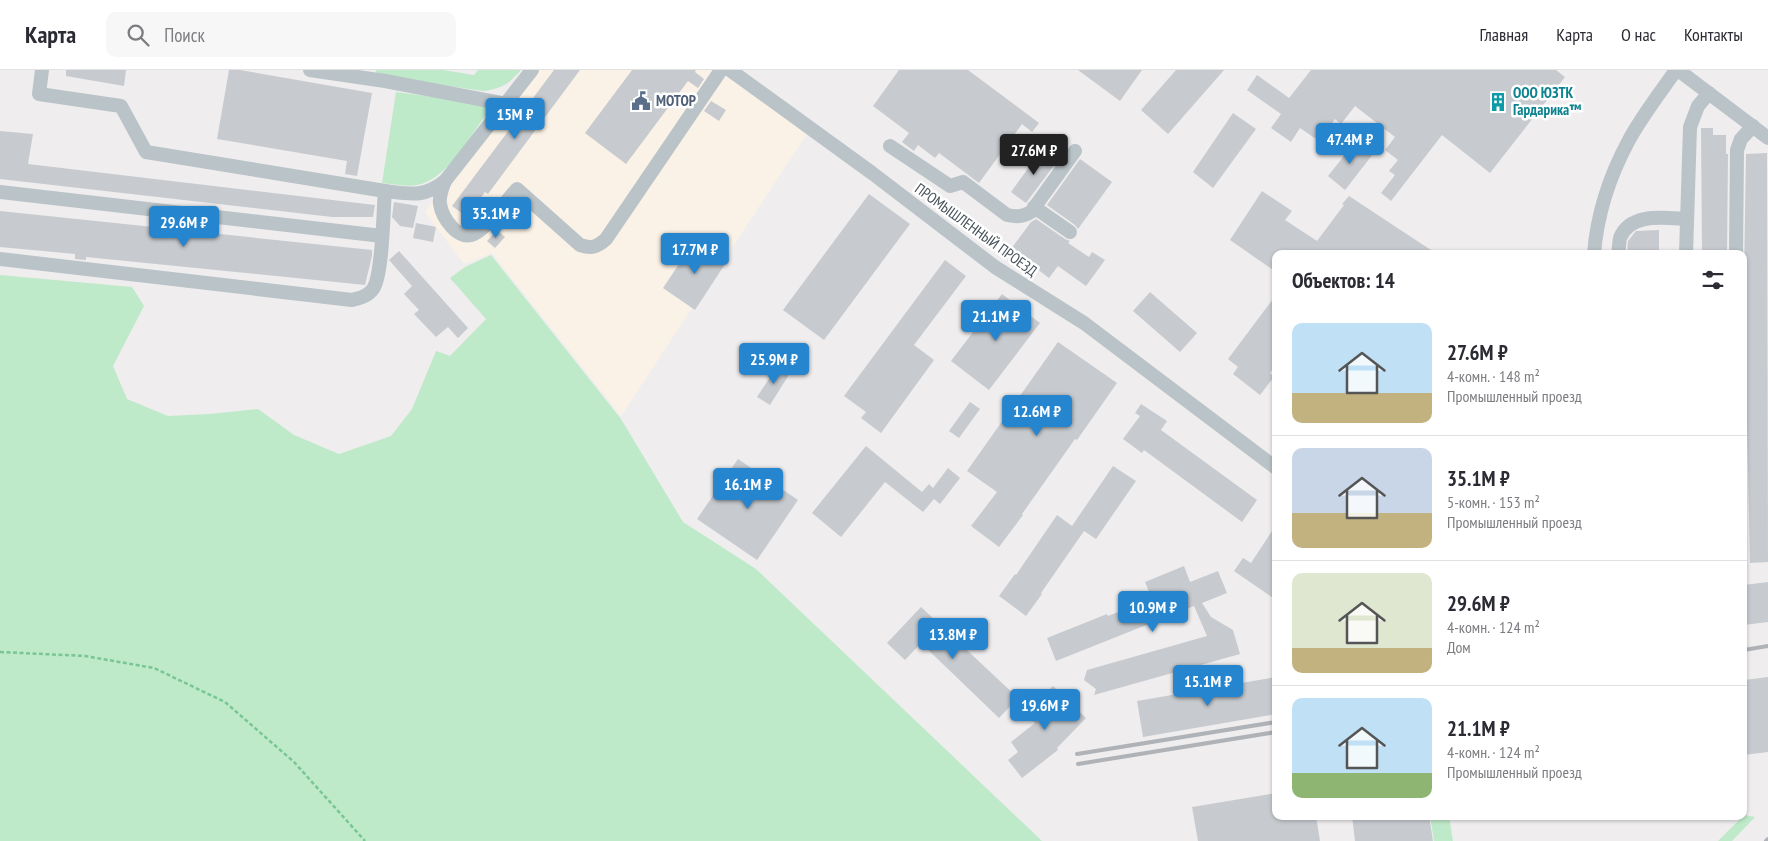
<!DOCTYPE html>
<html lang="ru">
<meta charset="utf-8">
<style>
:root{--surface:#fff;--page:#f7f7f7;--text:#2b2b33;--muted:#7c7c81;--line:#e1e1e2;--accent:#2685cf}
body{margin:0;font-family:"PT Sans Narrow",sans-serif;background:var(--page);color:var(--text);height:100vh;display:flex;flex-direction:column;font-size:19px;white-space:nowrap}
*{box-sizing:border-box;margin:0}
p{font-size:16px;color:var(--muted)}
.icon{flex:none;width:28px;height:28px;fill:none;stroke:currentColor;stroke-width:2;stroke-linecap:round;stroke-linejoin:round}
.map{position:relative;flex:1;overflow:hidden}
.sheet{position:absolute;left:1272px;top:180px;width:475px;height:570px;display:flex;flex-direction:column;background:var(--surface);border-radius:10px;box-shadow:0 1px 4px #0004}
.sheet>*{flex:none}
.price{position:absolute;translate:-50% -42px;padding:0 11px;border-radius:5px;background:var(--accent);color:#fff;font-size:16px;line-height:32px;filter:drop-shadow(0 1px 2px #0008)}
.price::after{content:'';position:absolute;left:50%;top:30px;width:15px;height:11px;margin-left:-8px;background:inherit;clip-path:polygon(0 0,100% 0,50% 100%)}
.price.selected{background:#222;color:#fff}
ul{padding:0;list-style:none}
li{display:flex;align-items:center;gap:15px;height:125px;padding:0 20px}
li+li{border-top:1px solid var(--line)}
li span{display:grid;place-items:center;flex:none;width:140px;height:100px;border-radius:10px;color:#555}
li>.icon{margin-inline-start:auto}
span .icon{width:60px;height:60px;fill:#fffc;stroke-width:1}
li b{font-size:21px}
h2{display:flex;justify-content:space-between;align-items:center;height:60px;padding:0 20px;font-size:21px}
header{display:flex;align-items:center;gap:30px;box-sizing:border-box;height:70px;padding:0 25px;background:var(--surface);border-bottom:1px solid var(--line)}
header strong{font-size:24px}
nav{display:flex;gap:28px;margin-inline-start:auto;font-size:18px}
.search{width:350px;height:45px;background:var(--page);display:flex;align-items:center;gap:12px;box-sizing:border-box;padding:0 18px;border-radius:10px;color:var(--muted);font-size:19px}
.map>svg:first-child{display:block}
.commercial{fill:#faf2e6}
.green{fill:#beeac9}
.building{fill:#c7cbcf}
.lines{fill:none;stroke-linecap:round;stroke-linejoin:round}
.path{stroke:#78c696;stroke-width:2.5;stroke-dasharray:4 2.5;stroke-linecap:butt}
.minor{stroke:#b9c3c8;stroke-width:14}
.rail{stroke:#afb3b7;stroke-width:4}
.labels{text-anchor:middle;stroke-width:5;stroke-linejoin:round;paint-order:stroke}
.culture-label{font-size:15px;font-weight:bold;fill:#0d838f;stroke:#fff;text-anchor:start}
.service-label{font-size:15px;font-weight:bold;fill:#4e5e75;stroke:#fff;text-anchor:start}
.street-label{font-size:15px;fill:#465258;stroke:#fff}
</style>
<header>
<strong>Карта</strong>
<div class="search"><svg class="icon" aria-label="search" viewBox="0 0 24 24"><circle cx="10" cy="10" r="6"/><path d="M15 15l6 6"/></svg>Поиск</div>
<nav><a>Главная</a><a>Карта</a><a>О нас</a><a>Контакты</a></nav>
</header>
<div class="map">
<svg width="1768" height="771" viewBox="0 0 1768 771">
<rect width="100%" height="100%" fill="#efeded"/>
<polygon class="commercial" points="531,0 735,0 811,58 621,346 492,183 464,194 425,142"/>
<g class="green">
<path d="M376 0H443L474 5 478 0H521C508 14 504 18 484 21L375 6Z"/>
<path d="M396 22 478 33 485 37V46C469 68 446 110 417 115 406 117 393 114 382 113Z"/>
<polygon points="491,185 621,349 683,452 756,499 1042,771 0,771 0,205 132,217 144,236 113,296 127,329 168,346 210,344 258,339 294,365 339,384 391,366 412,339 436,281 450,286 486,249 450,208 465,197"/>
<polygon points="1744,745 1755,747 1732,771 1718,771"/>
<polygon points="1430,746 1449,746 1453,771 1434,771"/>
</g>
<g class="building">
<polygon points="66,0 126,0 124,16 66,6"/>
<polygon points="229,0 240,0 372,23 357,106 345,104 347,91 217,69"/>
<polygon points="554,0 580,0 488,124 485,122 467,147 452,136"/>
<polygon points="632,0 696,0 695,2 704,9 698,18 688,11 626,94 585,63"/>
<polygon points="899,0 968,0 1039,53 1032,62 1022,54 979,113 939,83 935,88 918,75 914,81 902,72 909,63 873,36"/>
<polygon points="1078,0 1142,0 1120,31"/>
<polygon points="1176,0 1224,0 1168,64 1141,40"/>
<polygon points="1311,0 1556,0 1565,7 1490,103 1442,65 1391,131 1381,123 1395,105 1389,101 1398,90 1385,80 1395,67 1355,36 1341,54 1335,49 1319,71 1300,58 1291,72 1271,58 1281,44 1247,20 1257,5 1289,28"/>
<polygon points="711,31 726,40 719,51 704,41"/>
<polygon points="1233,43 1256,59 1213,118 1193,102"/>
<polygon points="1701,58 1713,58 1713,65 1726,65 1726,84 1728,84 1727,184 1702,184"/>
<polygon points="0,61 33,64 28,94 375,135 373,147 332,147 0,109"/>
<polygon points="1356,71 1373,84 1345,120 1328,106"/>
<polygon points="1042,79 1058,90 1026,133 1011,122"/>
<polygon points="1767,83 1768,492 1750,493 1744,209 1746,84"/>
<polygon points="1080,89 1112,112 1078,159 1075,155 1047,135"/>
<polygon points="1262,121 1292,141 1285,150 1317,171 1344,135 1342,134 1349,126 1437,184 1276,184 1276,202 1230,170"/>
<polygon points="869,124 910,154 824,270 783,240"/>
<polygon points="394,132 418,136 413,158 400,156 392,147"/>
<polygon points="0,141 372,180 372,186 365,215 86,187 86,190 75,189 75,184 0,177"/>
<polygon points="1036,149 1065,169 1070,171 1068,173 1089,187 1092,182 1105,190 1086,216 1058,196 1049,208 1011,179 1031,152"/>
<polygon points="416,153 436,157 433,172 413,168"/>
<polygon points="497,160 505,167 495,178 487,171"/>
<polygon points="1659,160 1659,184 1627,184 1628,171 1636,161"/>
<polygon points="695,170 727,191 695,240 663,218"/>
<polygon points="399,181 468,258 458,268 448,257 436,267 414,244 419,240 404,224 412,216 389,190"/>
<polygon points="945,190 966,206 914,275 934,290 881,363 861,348 866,342 844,326"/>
<polygon points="1150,222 1197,263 1180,282 1133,241"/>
<polygon points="1002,224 1040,253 989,320 951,291"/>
<polygon points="1276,225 1276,295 1270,303 1274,307 1260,325 1233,304 1238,297 1228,289"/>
<polygon points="1058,272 1117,313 1077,370 1075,369 1022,444 1023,445 999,477 971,456 997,422 967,401"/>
<polygon points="778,295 790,303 770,335 757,327"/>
<polygon points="970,332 980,339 959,368 949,361"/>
<polygon points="1141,334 1167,351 1161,360 1257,430 1242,452 1144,380 1142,383 1123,369 1140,346 1135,343"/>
<polygon points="866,376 922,422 929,414 933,418 948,398 960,408 940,434 934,429 923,442 885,412 841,467 812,443"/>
<polygon points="738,389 798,430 757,490 697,449"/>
<polygon points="1113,396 1136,411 1096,469 1084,461 1041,523 1042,524 1026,546 999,526 1015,504 1016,505 1057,445 1072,456"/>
<polygon points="1276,455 1276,530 1234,501 1243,488 1251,493"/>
<polygon points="1184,496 1190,512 1218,501 1227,523 1202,533 1211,547 1233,560 1240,584 1094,625 1096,619 1084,610 1087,600 1207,566 1194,536 1056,591 1047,568 1107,544 1108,546 1152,529 1145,512"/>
<polygon points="1768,512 1768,552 1744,555 1744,515"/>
<polygon points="921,537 1018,628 999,648 921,573 905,590 887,573"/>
<polygon points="1276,607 1276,644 1143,667 1137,631"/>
<polygon points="1768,607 1768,682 1744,685 1744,610"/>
<polygon points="1053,616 1086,648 1057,678 1058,680 1022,708 1008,690 1018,682 1011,672 1035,653 1026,644"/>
<polygon points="1276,723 1276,746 1316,746 1320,771 1198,771 1192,737"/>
<polygon points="1352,746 1429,746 1433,771 1355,771"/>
</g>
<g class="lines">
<polyline class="path" points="0,582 85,586 154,598 225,632 294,692 365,771"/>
<g class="minor">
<path d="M42 0 39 24 121 36 146 82 385 121C410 124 424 128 445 111L532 0"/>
<polyline points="310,0 385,11 506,34"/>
<polyline points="730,0 872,103 995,197 1084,253 1276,398"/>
<polyline points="1678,0 1768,68"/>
<path d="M890 76 950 116 963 112 1007 145C1017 147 1022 147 1031 142L1075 81"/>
<path d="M445 111C442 118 439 126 440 134 442 147 458 172 474 164 487 158 506 131 517 119L580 175C592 179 597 177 606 169L721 0"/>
<polyline points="0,122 382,166"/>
<polyline points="1034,137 1070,162"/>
<path d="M1594 184C1597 145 1610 105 1629 70 1642 46 1660 23 1676 0"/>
<path d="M1618 184C1619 179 1619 173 1620 168 1630 142 1665 148 1687 149"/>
<polyline points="1686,184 1690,57 1698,36 1709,23"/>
<polyline points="1736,184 1737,80 1741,69 1753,56"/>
<path d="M0 189 352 230C360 228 368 226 373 219 383 204 383 142 385 121"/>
</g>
<g class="rail">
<polyline points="1744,580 1768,576"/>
<polyline points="1077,684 1276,652"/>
<polyline points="1078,694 1276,662"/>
<polyline points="1766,771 1768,769"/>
</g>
</g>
<defs>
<g id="civic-bare" transform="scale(1.5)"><path d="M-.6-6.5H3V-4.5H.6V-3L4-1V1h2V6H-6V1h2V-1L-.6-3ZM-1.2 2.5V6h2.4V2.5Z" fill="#5c6f8a" stroke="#fff" stroke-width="2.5" paint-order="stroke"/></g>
<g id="building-bare" transform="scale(1.5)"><path d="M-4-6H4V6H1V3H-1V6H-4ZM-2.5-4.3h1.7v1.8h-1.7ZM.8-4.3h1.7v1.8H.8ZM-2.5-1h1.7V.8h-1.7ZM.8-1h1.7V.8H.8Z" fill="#0f9aa8" stroke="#fff" stroke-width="2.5" paint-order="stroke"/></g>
</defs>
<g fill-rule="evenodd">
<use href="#civic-bare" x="641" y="31"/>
<use href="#building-bare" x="1498" y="32"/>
</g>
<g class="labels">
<g class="culture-label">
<text x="1513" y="28">ООО ЮЗТК<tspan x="1513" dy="17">Гардарика™</tspan></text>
</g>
<g class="service-label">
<text x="656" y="36">МОТОР</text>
</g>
<g class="street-label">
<text transform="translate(976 160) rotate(36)" y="5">ПРОМЫШЛЕННЫЙ ПРОЕЗД</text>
</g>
</g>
</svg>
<b class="price" style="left:515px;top:70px">15M ₽</b>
<b class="price" style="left:1350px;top:95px">47.4M ₽</b>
<b class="price selected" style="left:1034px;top:106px">27.6M ₽</b>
<b class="price" style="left:496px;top:169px">35.1M ₽</b>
<b class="price" style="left:184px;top:178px">29.6M ₽</b>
<b class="price" style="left:695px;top:205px">17.7M ₽</b>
<b class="price" style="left:996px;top:272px">21.1M ₽</b>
<b class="price" style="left:774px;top:315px">25.9M ₽</b>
<b class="price" style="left:1037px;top:367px">12.6M ₽</b>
<b class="price" style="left:748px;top:440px">16.1M ₽</b>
<b class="price" style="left:1153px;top:563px">10.9M ₽</b>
<b class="price" style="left:953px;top:590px">13.8M ₽</b>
<b class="price" style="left:1208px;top:637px">15.1M ₽</b>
<b class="price" style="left:1045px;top:661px">19.6M ₽</b>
<section class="sheet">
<h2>Объектов: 14<svg class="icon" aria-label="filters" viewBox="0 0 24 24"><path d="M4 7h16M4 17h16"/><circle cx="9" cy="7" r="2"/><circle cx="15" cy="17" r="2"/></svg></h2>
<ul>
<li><span style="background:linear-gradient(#bfe0f5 70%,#c2b280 0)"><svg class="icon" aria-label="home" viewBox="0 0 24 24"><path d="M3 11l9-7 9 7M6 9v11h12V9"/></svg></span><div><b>27.6M ₽</b><p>4-комн. · 148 m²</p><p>Промышленный проезд</p></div></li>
<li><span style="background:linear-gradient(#c9d6e8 65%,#c2b280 0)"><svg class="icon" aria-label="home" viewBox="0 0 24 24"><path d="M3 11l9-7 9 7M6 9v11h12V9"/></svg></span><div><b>35.1M ₽</b><p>5-комн. · 153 m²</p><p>Промышленный проезд</p></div></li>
<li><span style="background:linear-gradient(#dfe7d0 75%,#c2b280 0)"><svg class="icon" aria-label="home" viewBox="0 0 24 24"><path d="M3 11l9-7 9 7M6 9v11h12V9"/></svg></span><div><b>29.6M ₽</b><p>4-комн. · 124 m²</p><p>Дом</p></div></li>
<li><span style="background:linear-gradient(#bfe0f5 75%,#8fb573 0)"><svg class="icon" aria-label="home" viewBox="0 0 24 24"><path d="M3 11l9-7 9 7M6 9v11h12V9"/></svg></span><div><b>21.1M ₽</b><p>4-комн. · 124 m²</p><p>Промышленный проезд</p></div></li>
</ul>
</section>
</div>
